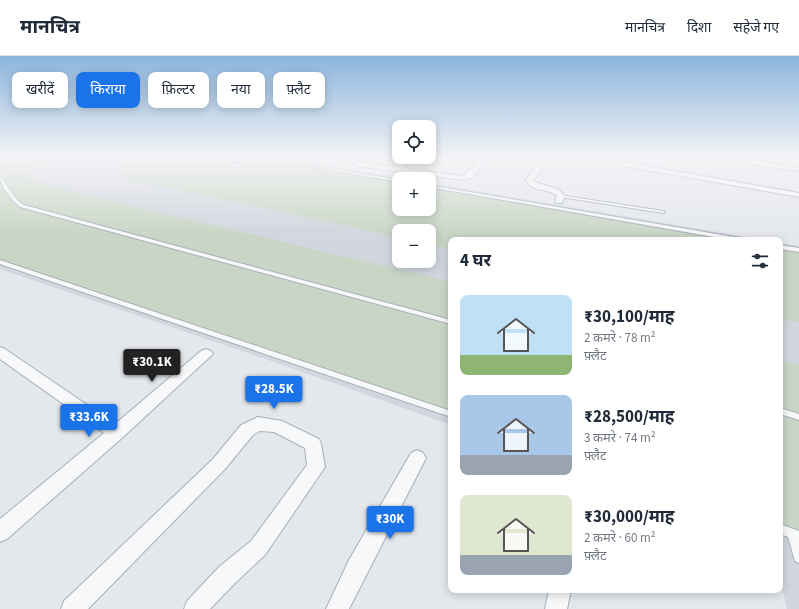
<!DOCTYPE html>
<html lang="hi">
<meta charset="utf-8">
<style>
:root{--surface:#fff;--page:#f2f2f3;--text:#1f2937;--muted:#747a83;--line:#e0e1e3;--accent:#1a73e8}
body{margin:0;font-family:"Source Sans 3","Noto Sans Devanagari",sans-serif;background:var(--page);color:var(--text);height:100vh;display:flex;flex-direction:column;font-size:15px;white-space:nowrap}
*{box-sizing:border-box;margin:0}
p{font-size:13px;color:var(--muted)}
.icon{flex:none;width:22px;height:22px;fill:none;stroke:currentColor;stroke-width:2;stroke-linecap:round;stroke-linejoin:round}
.map{position:relative;flex:1;overflow:hidden}
.drawer{position:absolute;left:448px;top:181px;width:335px;height:356px;display:flex;flex-direction:column;background:var(--surface);border-radius:8px;box-shadow:0 2px 10px #0003}
.drawer>*{flex:none}
.top-card{position:absolute;left:12px;top:16px;width:376px;height:36px;display:flex;gap:8px}
.tools{position:absolute;left:392px;top:64px;display:grid;gap:8px}
.tools a{display:grid;place-items:center;width:44px;height:44px;border-radius:8px;background:var(--surface);box-shadow:0 2px 10px #0003;font-size:20px}
.price{position:absolute;translate:-50% -34px;padding:0 9px;border-radius:4px;background:var(--accent);color:#fff;font-size:13px;line-height:26px;filter:drop-shadow(0 1px 2px #0008)}
.price::after{content:'';position:absolute;left:50%;top:24px;width:12px;height:9px;margin-left:-6px;background:inherit;clip-path:polygon(0 0,100% 0,50% 100%)}
.price.on{background:#222;color:#fff}
ul{padding:0;list-style:none}
li{display:flex;align-items:center;gap:12px;height:100px;padding:0 12px}
li span{display:grid;place-items:center;flex:none;width:112px;height:80px;border-radius:8px;color:#555}
li>.icon{margin-inline-start:auto}
span .icon{width:48px;height:48px;fill:#fffc;stroke-width:1}
li b{font-size:17px}
h2{display:flex;justify-content:space-between;align-items:center;height:48px;padding:0 12px;font-size:17px}
.chip{padding:0 14px;border-radius:8px;background:var(--surface);box-shadow:0 2px 10px #0003;font-size:14px;line-height:36px}
.chip.on{background:var(--accent);color:#fff}
header{display:flex;align-items:center;gap:24px;box-sizing:border-box;height:56px;padding:0 20px;background:var(--surface);border-bottom:1px solid var(--line)}
header strong{font-size:19px}
nav{display:flex;gap:22px;margin-inline-start:auto;font-size:14px}
.map>svg:first-child{display:block}
.built{fill:#d2d6de;fill-rule:evenodd}
.green{fill:#c9d6c5}
.lines{fill:none;stroke-linecap:round;stroke-linejoin:round}
.service-casing{stroke:#a9aeb7;stroke-width:2}
.minor-casing{stroke:#a9aeb7;stroke-width:2}
.service{fill:#f7f8fa;fill-rule:evenodd}
.minor{fill:#f7f8fa;fill-rule:evenodd}
</style>
<header>
<strong>मानचित्र</strong>
<nav><a>मानचित्र</a><a>दिशा</a><a>सहेजे गए</a></nav>
</header>
<div class="map">
<svg width="799" height="553" viewBox="0 0 799 553">
<rect width="100%" height="100%" fill="#e4e7ec"/>
<g class="built">
<path d="M37 101H274L404 123H399V153H429V127L764 184H451V369L283 309 0 213V108L16 103ZM399 175H429V205H399Z"/>
<polygon points="780,187 799,190 799,553 787,553 780,521"/>
</g>
<g class="green">
<path d="M67 101C56 109 38 107 30 120V124L41 128 451 226V263L27 149 19 145 0 116V113L14 107 30 105Z"/>
<polygon points="139,101 227,101 213,107 238,112 255,103 262,103 399,127 399,153 429,153 429,132 732,184 451,184 451,193 429,188 429,175 399,175 399,181 128,123 122,120 123,114 128,106"/>
<polygon points="0,127 13,148 22,152 451,269 451,355 0,203"/>
<polygon points="780,192 799,196 799,267 780,263"/>
<polygon points="780,304 799,309 799,357 780,352"/>
<polygon points="780,359 799,365 799,474 780,468"/>
</g>
<g class="lines">
<g class="service-casing">
<g id="service">
<polygon points="45,101 58,101 23,106 0,112 0,110 23,104"/>
<path d="M228 101 247 104 253 101H267L399 124V126L258 101 237 111 216 107ZM229 103 244 105 237 109 222 107Z"/>
<path d="M0 121H1L17 144 24 149 451 264V268L20 151C13 145 0 131 0 121Z"/>
<polygon points="429,129 740,182 743,184 731,184 429,131"/>
<polygon points="559,139 663,155 665,156 663,157 561,141 559,140"/>
<polygon points="780,189 799,192 799,196 780,193"/>
<polygon points="0,204 451,355 451,361 0,208"/>
<polygon points="780,352 799,358 799,364 780,358"/>
<polygon points="780,468 799,475 799,507 795,505 788,481 780,478"/>
</g>
</g>
<g class="minor-casing">
<g id="minor">
<polygon points="406,101 413,101 404,112 463,120 466,118 481,101 488,101 472,122 463,124 356,110 352,108 356,106 398,111"/>
<path d="M543 101H550L534 124V126L558 133 565 140 562 147H556L555 145 557 140C549 132 530 136 526 124Z"/>
<polygon points="609,101 616,101 617,104 629,107 799,137 799,141 628,111 613,106"/>
<polygon points="744,101 750,101 753,104 796,111 799,111 799,114 796,115 751,108 746,105"/>
<polygon points="0,291 5,293 115,368 201,295 206,293 211,295 213,298 122,382 7,483 0,486 0,463 104,377 0,303"/>
<polygon points="258,361 282,365 319,383 321,388 325,411 265,499 235,527 210,553 184,553 187,545 219,511 251,485 307,409 305,392 274,376 260,375 253,379 225,413 88,553 61,553 64,545 213,403 241,369"/>
<polygon points="417,394 423,397 426,402 349,553 326,553 349,504 411,397"/>
<polygon points="549,534 571,534 567,553 545,553"/>
</g>
</g>
<use href="#service" class="service"/>
<use href="#minor" class="minor"/>
</g>
<linearGradient id="sky" x2="0" y2="1"><stop stop-color="#8bb4dd"/><stop offset="0.56" stop-color="#f3f4f6"/><stop offset="1" stop-color="#f3f4f6" stop-opacity="0"/></linearGradient>
<rect width="799" height="179" fill="url(#sky)"/>
</svg>
<div class="tools">
<a><svg class="icon" aria-label="locate" viewBox="0 0 24 24"><circle cx="12" cy="12" r="6"/><path d="M12 2v4M12 18v4M2 12h4M18 12h4"/></svg></a>
<a>+</a>
<a>−</a>
</div>
<b class="price on" style="left:152px;top:327px">₹30.1K</b>
<b class="price" style="left:274px;top:354px">₹28.5K</b>
<b class="price" style="left:89px;top:382px">₹33.6K</b>
<b class="price" style="left:390px;top:484px">₹30K</b>
<div class="top-card">
<a class="chip">खरीदें</a>
<a class="chip on">किराया</a>
<a class="chip">फ़िल्टर</a>
<a class="chip">नया</a>
<a class="chip">फ़्लैट</a>
</div>
<section class="drawer">
<h2>4 घर<svg class="icon" aria-label="filters" viewBox="0 0 24 24"><path d="M4 7h16M4 17h16"/><circle cx="9" cy="7" r="2"/><circle cx="15" cy="17" r="2"/></svg></h2>
<ul>
<li><span style="background:linear-gradient(#bfe0f5 75%,#8fb573 0)"><svg class="icon" aria-label="home" viewBox="0 0 24 24"><path d="M3 11l9-7 9 7M6 9v11h12V9"/></svg></span><div><b>₹30,100/माह</b><p>2 कमरे · 78 m²</p><p>फ़्लैट</p></div></li>
<li><span style="background:linear-gradient(#a9c7e8 75%,#9aa5b1 0)"><svg class="icon" aria-label="home" viewBox="0 0 24 24"><path d="M3 11l9-7 9 7M6 9v11h12V9"/></svg></span><div><b>₹28,500/माह</b><p>3 कमरे · 74 m²</p><p>फ़्लैट</p></div></li>
<li><span style="background:linear-gradient(#dfe7d0 75%,#9aa5b1 0)"><svg class="icon" aria-label="home" viewBox="0 0 24 24"><path d="M3 11l9-7 9 7M6 9v11h12V9"/></svg></span><div><b>₹30,000/माह</b><p>2 कमरे · 60 m²</p><p>फ़्लैट</p></div></li>
</ul>
</section>
</div>
